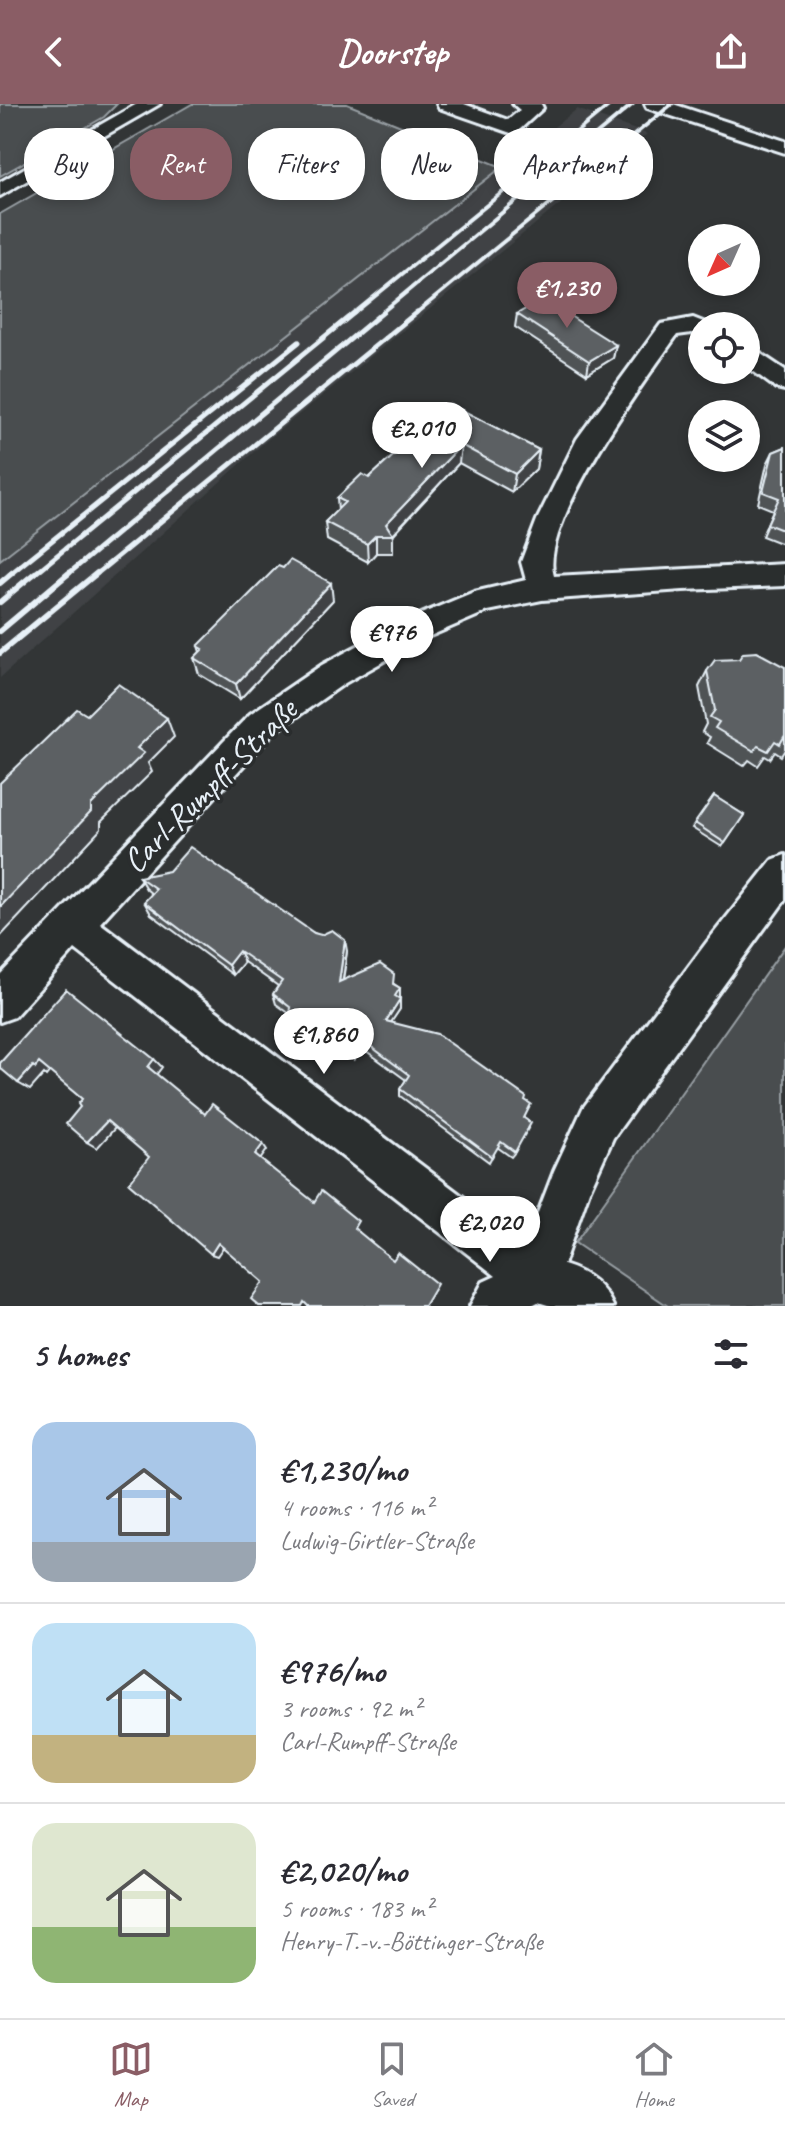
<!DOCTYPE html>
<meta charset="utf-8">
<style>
:root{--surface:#fff;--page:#f2f2f3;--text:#2b2b33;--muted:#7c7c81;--line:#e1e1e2;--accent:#8a5d65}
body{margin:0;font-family:Caveat,sans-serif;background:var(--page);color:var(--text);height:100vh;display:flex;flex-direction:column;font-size:30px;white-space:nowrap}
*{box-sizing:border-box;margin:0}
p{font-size:26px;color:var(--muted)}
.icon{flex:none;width:44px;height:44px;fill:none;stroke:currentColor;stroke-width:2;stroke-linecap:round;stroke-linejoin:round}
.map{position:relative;height:1202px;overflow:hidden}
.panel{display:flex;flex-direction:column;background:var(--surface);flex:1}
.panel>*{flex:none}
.hud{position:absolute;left:24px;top:24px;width:738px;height:72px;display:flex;gap:16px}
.needle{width:52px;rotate:225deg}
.controls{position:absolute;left:688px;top:120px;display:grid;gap:16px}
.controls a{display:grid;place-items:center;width:72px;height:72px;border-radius:50%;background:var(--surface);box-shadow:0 4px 12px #0003;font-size:40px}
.price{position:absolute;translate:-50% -68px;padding:0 18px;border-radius:28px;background:#fff;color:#222;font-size:26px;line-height:52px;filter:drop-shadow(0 2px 4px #0008)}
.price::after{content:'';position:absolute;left:50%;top:48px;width:24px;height:18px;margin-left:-12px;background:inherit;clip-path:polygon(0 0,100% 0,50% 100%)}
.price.active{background:var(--accent);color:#fff}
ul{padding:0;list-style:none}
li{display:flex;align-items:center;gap:24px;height:200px;padding:0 32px}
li+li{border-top:2px solid var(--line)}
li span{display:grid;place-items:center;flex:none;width:224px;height:160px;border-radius:24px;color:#555}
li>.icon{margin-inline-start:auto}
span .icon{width:96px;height:96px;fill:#fffc;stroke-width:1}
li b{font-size:34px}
h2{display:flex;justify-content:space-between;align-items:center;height:96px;padding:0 32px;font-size:34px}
.tag{padding:0 28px;border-radius:32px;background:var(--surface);box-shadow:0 4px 12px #0003;font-size:28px;line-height:72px}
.tag.active{background:var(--accent);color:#fff}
header{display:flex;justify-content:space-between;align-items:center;height:104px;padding:0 32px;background:var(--accent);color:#fff;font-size:36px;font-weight:600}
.tab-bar{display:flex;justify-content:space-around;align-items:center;height:112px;border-top:2px solid var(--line);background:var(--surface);font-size:22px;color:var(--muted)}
.tab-bar a{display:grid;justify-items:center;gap:4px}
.tab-bar .active{color:var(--accent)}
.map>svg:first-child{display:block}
.built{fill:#3f4244}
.green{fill:#494d4f;stroke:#989fa4;stroke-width:2}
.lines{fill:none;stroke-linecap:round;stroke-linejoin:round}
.minor-casing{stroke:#e8f1f8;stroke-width:6}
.minor{fill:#2a2d2e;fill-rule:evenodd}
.rail-far2{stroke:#e8f1f8;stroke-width:4}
.rail-far1{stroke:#e8f1f8;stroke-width:5}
.rail{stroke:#e8f1f8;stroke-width:6}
.wall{fill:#4f5355;stroke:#e8f1f8;stroke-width:2}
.shaded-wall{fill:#404345;stroke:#e8f1f8;stroke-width:2}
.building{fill:#5c6063;stroke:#e8f1f8;stroke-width:2}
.labels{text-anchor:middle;stroke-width:7;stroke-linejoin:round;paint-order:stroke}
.street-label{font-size:34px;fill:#e8f1f8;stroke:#2a2d2e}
</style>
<header><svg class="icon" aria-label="back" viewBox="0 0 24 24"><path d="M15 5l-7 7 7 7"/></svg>Doorstep<svg class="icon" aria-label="share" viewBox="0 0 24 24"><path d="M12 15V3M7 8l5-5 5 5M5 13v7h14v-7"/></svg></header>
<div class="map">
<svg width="785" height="1202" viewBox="0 0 785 1202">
<rect width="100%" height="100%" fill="#323536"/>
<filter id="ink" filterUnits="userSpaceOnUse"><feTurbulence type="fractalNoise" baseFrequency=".0125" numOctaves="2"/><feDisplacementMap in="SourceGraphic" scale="16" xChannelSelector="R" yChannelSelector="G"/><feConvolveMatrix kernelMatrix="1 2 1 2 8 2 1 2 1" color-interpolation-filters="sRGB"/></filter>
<g filter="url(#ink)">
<polygon class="built" points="577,5 647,30 266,337 0,574 0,456"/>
<g class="green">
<polygon points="0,0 117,0 104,13 0,72"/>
<polygon points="192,0 347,0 502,63 0,456 0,110"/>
<polygon points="785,842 785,1202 668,1202 575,1139"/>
</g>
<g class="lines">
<g class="minor-casing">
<g id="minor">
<polygon points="137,0 160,0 0,92 0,78"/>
<polygon points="437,0 464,0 508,16 520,6 513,0 541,0 543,4 518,27 511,29 439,4"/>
<polygon points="645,0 673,0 785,37 785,49 647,4"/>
<path d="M693 214 713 222H702V231L692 229 677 231C645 276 538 421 554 472L785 460V482L683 486 542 496 488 507 423 535 345 579 272 630 100 819 526 1140 554 1067 583 1004 707 838 772 756 785 751V796L613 1034 589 1087 563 1161C586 1168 603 1180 613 1202H551L538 1198 530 1202H470L483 1178 496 1172 75 845 14 913 0 918V871L250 610 322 561 402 518 474 488 526 476 521 458 537 416 577 335 661 220Z"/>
<polygon points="746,243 755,246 785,266 785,286 776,284 746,262"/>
</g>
</g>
<use href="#minor" class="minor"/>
<g class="rail-far2">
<polyline points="353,210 611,0"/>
<polyline points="380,210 633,0"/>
<polyline points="415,210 672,0"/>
</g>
<g class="rail-far1">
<polyline points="9,471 299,238"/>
<polyline points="33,471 355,208"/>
<polyline points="67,471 383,208"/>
<polyline points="95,471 417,208"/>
</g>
<g class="rail">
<polyline points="0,479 12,469"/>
<polyline points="0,498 35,469"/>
<polyline points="0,527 69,469"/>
<polyline points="0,549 97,469"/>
</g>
</g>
<g class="wall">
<polygon points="517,210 616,241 613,254 587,270 515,223"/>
<polygon points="450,300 539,346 536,365 512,388 459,359 393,431 393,449 376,449 368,458 327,436 325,418 338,406 337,394 369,374"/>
<polygon points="785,343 785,441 762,432 773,406 758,400 767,360 773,348"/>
<polygon points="333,496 240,595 199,570 194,554 200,548 198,542"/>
<polygon points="785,563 785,648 784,647 781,652 775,648 770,655 765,652 758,662 749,656 744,662 707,639 710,633 702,628 706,620 699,583 707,567"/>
<polygon points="714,692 744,711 722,743 692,724"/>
<polygon points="139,773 314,829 347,847 343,877 394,880 400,884 400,905 391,918 525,996 524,1014 515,1048 511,1053 497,1043 489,1058 400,992 400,985 406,976 362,944 354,955 310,926 291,935 287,926 290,910 276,900 273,890 278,882 244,858 233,871 151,810 144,798 152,790 146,785"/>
</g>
<g class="shaded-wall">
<polygon points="616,241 613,254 587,270 589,257"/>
<polygon points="461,341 459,359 392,431 386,420"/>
<polygon points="539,346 536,365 512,388 515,370"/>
<polygon points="376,431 376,449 368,458 367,440"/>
<polygon points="331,479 333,496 240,595 236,580"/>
<polygon points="167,614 174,633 148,659 152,668 101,718 101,725 0,833 0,803 91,701 137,644"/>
<polygon points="345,836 347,847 341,888 339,878"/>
<polygon points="239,847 244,858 233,871 228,861"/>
<polygon points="400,895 400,905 386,926 386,917"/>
<polygon points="307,917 310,926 291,935 287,926"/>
<polygon points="361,935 362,944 354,955 352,946"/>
<polygon points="154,955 162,963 156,971 148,963"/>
<polygon points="39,959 50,967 46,972 44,970 30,986 18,979 33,962"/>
<polygon points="107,1017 116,1023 97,1044 87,1038"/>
<polygon points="263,1040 267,1046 260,1056 255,1051"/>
<polygon points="218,1139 224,1142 217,1152 211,1150"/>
</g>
<g class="building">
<polygon points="543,195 616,241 589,257 517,210"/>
<polygon points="450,300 539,346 515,370 461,341 386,420 393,431 376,431 367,440 325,418 345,398 337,394 362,370 369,374"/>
<polygon points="785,343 785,427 767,420 779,394 763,388 773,348"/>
<polygon points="290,456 331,479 236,580 194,554 203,545 198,542 278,462 283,464"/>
<polygon points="757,548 785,563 785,634 784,633 780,640 775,637 768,647 758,642 754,647 715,624 719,618 710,613 715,606 707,567 715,556 739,555 743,549"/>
<polygon points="118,580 167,614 137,644 144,649 91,701 91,708 0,803 0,679 77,605 87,611"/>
<polygon points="714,692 744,711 725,739 695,719"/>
<polygon points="190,743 314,829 321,831 332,826 345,836 339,878 380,860 394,870 393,880 400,884 395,892 400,895 386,917 437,930 526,993 525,996 531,1000 524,1014 531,1019 515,1048 501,1038 492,1053 400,985 409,971 361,935 352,946 307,917 287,926 291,904 273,890 282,877 239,847 228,861 144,798 156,785 139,773 169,767"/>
<polygon points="66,885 154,955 148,963 205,1010 212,1000 263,1040 255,1051 314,1098 321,1087 358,1117 354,1124 393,1156 398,1149 437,1180 424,1202 308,1202 304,1198 302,1202 259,1202 251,1195 263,1178 218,1139 211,1150 129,1079 149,1053 107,1017 87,1038 66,1020 80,1003 78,1000 82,995 39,959 35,964 33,962 18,979 0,964 0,959"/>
</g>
</g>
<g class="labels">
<g class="street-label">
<text transform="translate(209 681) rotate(-45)" y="12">Carl-Rumpff-Straße</text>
</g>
</g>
</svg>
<div class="controls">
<a><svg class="needle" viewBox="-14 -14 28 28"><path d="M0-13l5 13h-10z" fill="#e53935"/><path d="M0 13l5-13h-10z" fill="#7c7c81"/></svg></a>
<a><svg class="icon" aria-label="locate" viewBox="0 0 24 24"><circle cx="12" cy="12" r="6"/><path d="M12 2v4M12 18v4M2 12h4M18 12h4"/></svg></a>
<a><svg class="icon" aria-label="layers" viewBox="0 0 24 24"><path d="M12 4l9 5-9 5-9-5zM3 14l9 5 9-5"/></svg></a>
</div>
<b class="price active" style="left:567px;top:226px">€1,230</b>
<b class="price" style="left:422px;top:366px">€2,010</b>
<b class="price" style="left:392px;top:570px">€976</b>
<b class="price" style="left:324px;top:972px">€1,860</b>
<b class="price" style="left:490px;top:1160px">€2,020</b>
<div class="hud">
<a class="tag">Buy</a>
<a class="tag active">Rent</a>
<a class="tag">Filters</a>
<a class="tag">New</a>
<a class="tag">Apartment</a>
</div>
</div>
<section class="panel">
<h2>5 homes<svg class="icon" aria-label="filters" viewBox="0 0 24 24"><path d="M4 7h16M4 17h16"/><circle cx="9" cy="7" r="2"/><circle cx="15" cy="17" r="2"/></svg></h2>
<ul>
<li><span style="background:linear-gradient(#a9c7e8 75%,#9aa5b1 0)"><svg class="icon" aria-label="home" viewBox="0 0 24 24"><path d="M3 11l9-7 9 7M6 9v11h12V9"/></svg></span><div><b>€1,230/mo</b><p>4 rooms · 116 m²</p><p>Ludwig-Girtler-Straße</p></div></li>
<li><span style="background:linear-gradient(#bfe0f5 70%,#c2b280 0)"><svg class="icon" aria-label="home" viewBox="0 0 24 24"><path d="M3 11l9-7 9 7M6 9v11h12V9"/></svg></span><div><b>€976/mo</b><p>3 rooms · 92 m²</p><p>Carl-Rumpff-Straße</p></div></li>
<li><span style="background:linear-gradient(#dfe7d0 65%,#8fb573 0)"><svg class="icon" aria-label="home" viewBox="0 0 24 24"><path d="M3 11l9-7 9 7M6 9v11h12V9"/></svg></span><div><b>€2,020/mo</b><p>5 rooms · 183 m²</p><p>Henry-T.-v.-Böttinger-Straße</p></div></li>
</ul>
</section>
<nav class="tab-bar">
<a class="active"><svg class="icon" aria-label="map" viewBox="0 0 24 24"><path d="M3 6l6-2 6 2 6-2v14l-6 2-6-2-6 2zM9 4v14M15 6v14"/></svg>Map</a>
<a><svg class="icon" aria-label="saved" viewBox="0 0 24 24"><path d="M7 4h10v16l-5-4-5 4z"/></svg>Saved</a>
<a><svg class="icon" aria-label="home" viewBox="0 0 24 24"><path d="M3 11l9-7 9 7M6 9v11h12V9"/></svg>Home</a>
</nav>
